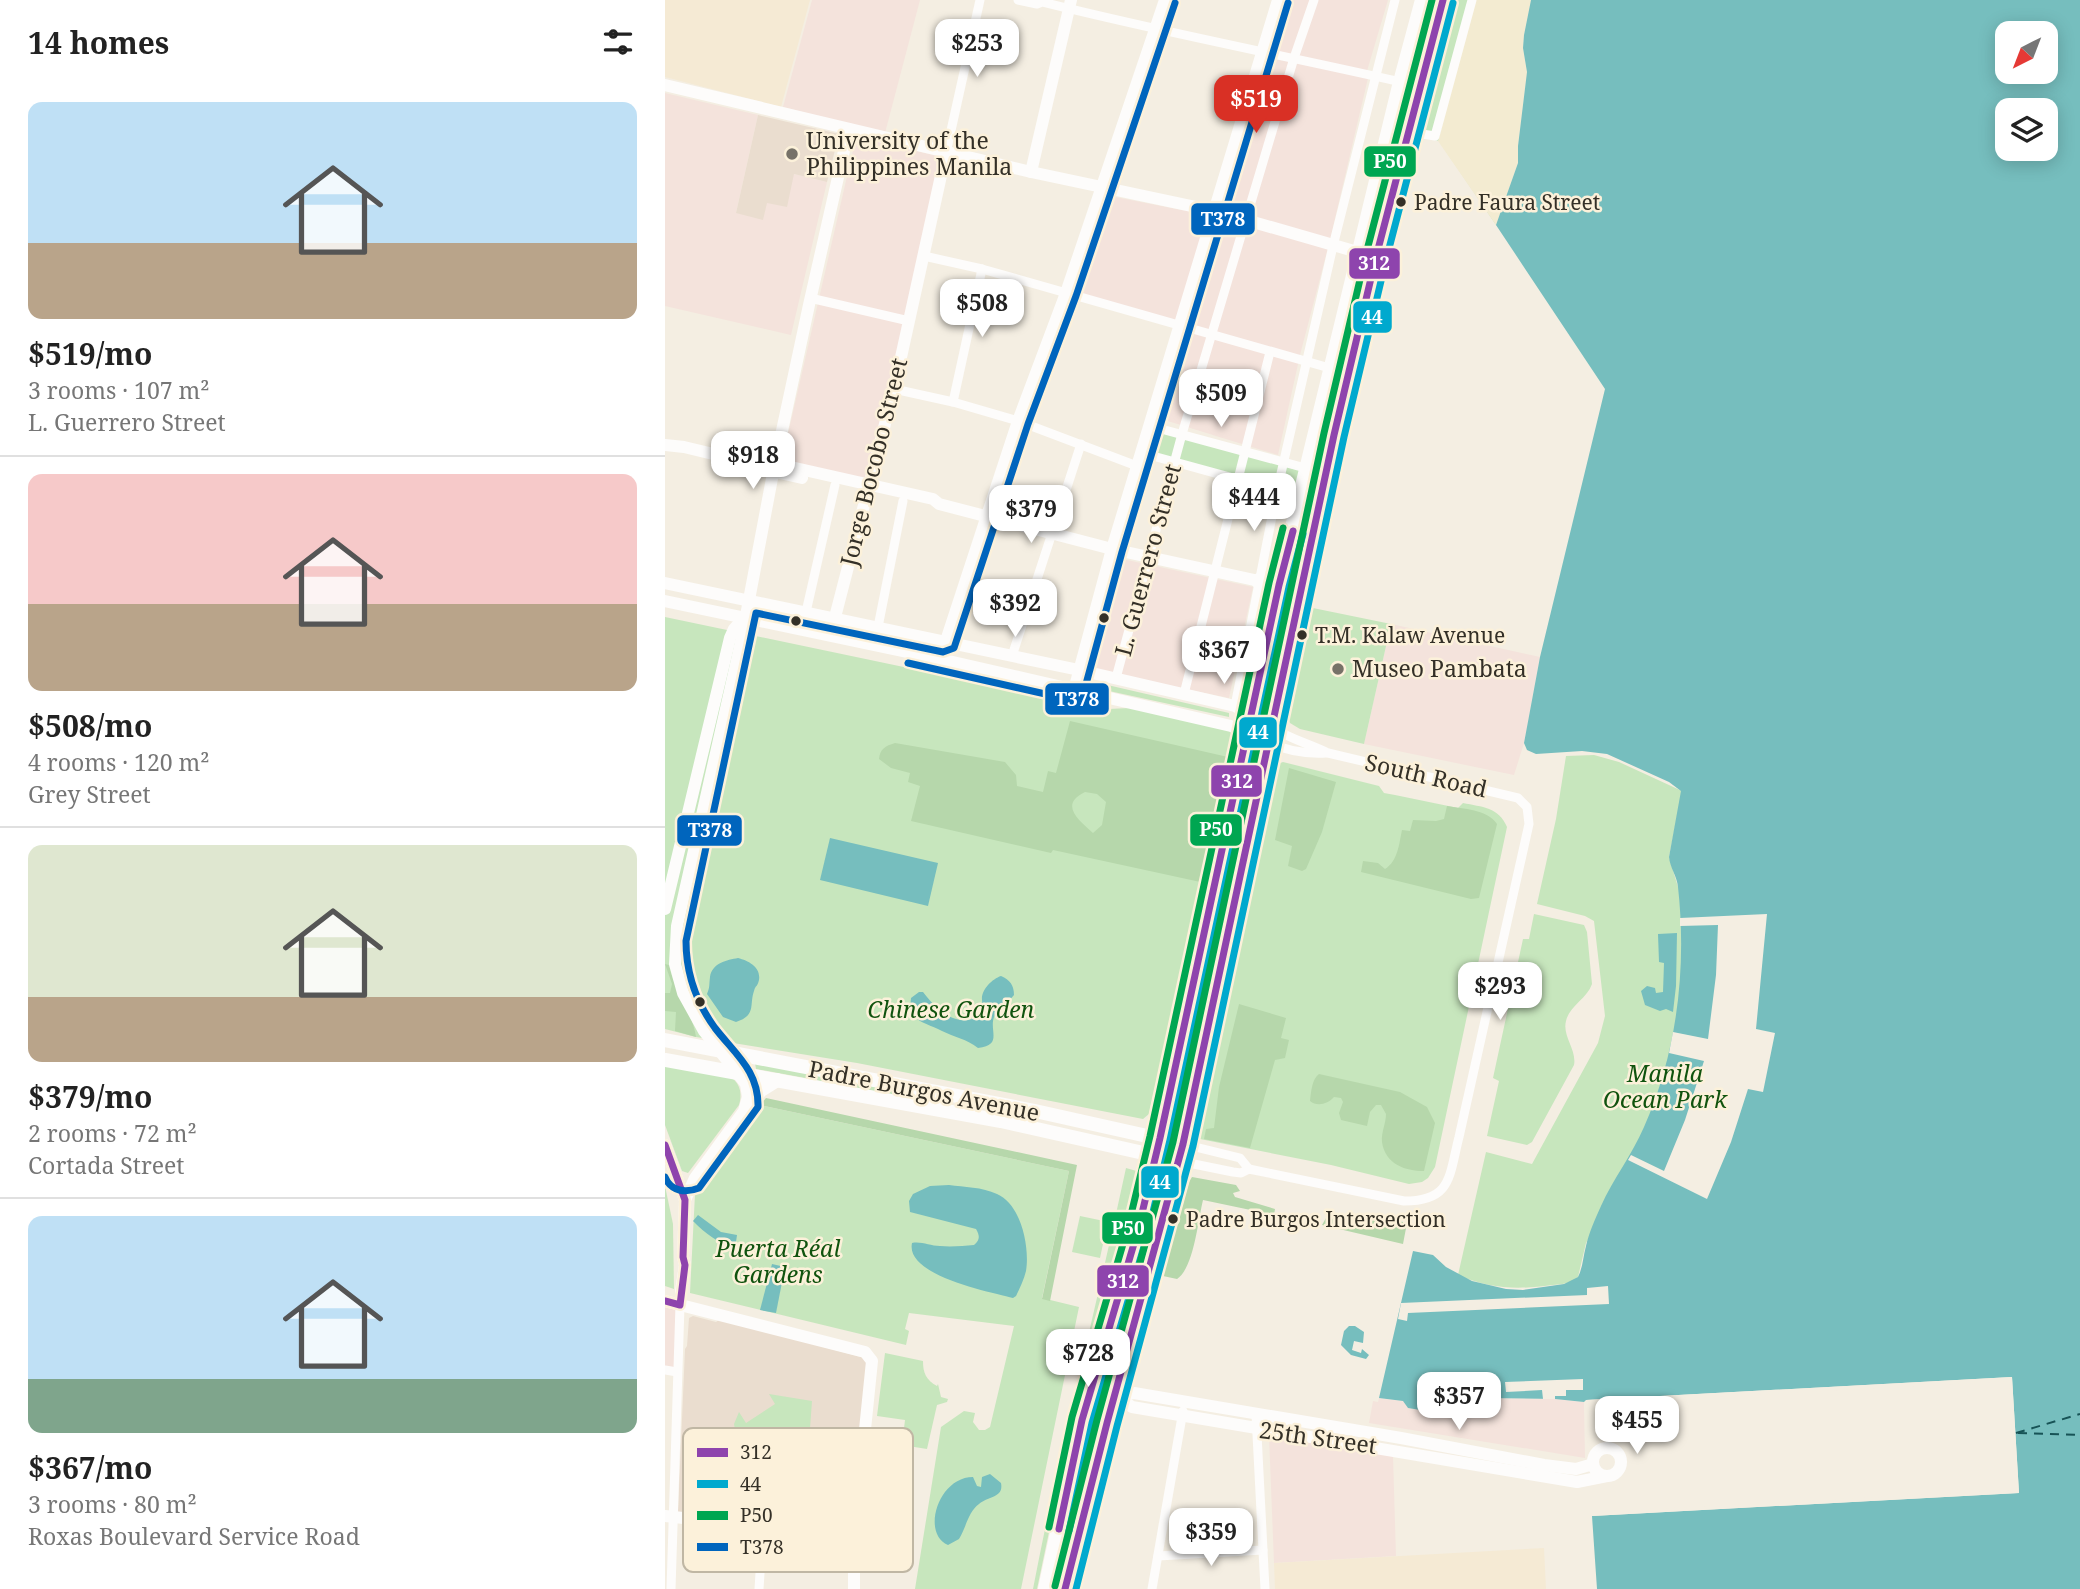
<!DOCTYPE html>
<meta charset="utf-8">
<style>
:root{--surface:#fff;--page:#f6f6f6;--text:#222;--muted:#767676;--line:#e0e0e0;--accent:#d93025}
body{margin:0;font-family:"Noto Serif",serif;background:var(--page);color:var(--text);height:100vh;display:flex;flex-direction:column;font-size:26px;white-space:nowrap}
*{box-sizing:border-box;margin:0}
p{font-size:23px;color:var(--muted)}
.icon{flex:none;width:38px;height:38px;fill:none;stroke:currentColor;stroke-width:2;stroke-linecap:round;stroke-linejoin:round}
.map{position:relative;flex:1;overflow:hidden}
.side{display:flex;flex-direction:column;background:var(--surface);width:665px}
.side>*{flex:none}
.needle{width:46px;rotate:222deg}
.controls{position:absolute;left:1330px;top:21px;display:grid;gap:14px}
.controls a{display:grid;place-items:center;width:63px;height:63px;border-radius:14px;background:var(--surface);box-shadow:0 4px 18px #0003;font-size:35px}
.price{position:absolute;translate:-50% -60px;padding:0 16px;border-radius:14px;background:#fff;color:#222;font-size:23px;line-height:46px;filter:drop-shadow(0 2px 4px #0008)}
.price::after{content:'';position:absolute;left:50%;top:42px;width:21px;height:16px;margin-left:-10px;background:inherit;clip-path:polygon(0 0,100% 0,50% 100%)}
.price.current{background:var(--accent);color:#fff}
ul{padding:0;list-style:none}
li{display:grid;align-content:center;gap:14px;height:371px;padding:0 28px}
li+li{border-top:2px solid var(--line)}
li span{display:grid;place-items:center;height:217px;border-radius:14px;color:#555}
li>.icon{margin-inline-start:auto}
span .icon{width:126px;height:126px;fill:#fffc;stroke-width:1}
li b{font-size:30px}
h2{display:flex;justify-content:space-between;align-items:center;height:84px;padding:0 28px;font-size:30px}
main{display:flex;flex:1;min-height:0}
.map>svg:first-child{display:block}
.commercial{fill:#f4e3dc}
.built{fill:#f5ead4}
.education{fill:#eaddcf}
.green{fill:#c7e6bd}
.forest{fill:#b6d7ab;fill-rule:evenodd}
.sand{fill:#f3ebd1}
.water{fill:#76bebe;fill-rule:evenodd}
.pier{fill:#f4eee2}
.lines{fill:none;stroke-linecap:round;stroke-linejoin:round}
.ferry{stroke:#175356;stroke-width:2;stroke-dasharray:9 7;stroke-linecap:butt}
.street{stroke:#fdfcfb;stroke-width:9}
.secondary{stroke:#fdfcfb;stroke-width:12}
.primary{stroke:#fdfcfb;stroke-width:14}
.highway{stroke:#fdfcfb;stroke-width:16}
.bus-1-casing{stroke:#fcf1da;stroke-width:12}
.bus-2-casing{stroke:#fcf1da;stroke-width:12}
.bus-3-casing{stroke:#fcf1da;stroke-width:12}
.bus-4-casing{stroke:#fcf1da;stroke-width:12}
.bus-1{stroke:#8e44ad;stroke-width:7}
.bus-2{stroke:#00a9ce;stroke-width:7}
.bus-3{stroke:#00a651;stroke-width:7}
.bus-4{stroke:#0065bd;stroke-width:7}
.poi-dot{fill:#777268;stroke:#fcf1da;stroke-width:2.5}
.bus-dot{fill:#343027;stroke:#fcf1da;stroke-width:2.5}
.labels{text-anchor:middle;stroke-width:5;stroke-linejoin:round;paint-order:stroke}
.bus-label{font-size:21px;fill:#343027;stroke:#fcf1da;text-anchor:start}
.poi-label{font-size:23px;fill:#343027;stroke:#fcf1da;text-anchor:start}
.street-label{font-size:23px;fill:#343027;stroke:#fcf1da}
.park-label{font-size:23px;font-style:italic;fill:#10530e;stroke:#fcf1da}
.key{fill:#fcf1da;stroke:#c0b7a4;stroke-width:2}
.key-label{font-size:19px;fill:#343027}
.line-badge{stroke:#fcf1da;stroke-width:2.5}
.badge-label{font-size:19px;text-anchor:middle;font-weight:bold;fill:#fff}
</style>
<main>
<section class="side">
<h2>14 homes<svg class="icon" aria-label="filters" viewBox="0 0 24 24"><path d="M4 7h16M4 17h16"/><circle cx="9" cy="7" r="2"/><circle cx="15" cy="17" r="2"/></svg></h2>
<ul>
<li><span style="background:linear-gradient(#bfe0f5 65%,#b9a48a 0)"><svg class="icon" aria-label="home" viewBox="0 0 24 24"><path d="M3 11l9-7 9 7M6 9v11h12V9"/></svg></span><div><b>$519/mo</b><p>3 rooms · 107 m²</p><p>L. Guerrero Street</p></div></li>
<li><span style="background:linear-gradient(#f6c9c9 60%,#b9a48a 0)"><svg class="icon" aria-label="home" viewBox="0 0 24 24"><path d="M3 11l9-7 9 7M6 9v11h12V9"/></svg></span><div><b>$508/mo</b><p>4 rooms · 120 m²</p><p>Grey Street</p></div></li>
<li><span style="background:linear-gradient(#dfe7d0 70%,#b9a48a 0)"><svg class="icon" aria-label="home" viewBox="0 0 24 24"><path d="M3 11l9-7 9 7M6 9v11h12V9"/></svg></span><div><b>$379/mo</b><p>2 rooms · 72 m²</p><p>Cortada Street</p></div></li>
<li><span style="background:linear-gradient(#bfe0f5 75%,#7fa58c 0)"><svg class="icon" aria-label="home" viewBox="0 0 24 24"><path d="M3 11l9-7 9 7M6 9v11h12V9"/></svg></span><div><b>$367/mo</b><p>3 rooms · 80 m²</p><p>Roxas Boulevard Service Road</p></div></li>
</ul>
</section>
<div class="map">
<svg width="1415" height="1589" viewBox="0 0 1415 1589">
<rect width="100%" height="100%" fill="#f4eee2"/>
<g class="commercial">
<polygon points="147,0 255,0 220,133 118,107"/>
<polygon points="620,0 723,0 702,71 604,49"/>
<polygon points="603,54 703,78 665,240 635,355 613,455 493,418 520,322"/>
<polygon points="0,93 93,115 71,213 102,203 129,174 162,182 126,335 0,306"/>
<polygon points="191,137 277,157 203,481 117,460"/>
<polygon points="440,195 542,215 511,322 410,292"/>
<polygon points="448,557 588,587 564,698 419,668"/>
<polygon points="726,624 875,657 859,743 849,775 699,744"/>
<polygon points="0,1305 11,1308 10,1368 0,1368"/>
<polygon points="714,1398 810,1411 819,1398 890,1399 919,1402 920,1458 704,1423 708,1401 713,1402"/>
<polygon points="604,1436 728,1456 731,1556 609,1563"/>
</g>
<g class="built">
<polygon points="0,0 145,0 116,107 0,77"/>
<polygon points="879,1548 881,1589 610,1589 609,1563"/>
</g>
<g class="education">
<polygon points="93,115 174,134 162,182 129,174 122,207 102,203 98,220 71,213"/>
<polygon points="28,1316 51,1322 55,1319 203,1359 185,1524 180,1529 13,1512 20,1349 22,1346 24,1318"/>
</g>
<g class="green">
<polygon points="786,0 809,0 831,225 774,141 749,135"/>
<polygon points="482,428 636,471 632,492 475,450"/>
<polygon points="643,607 726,624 699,744 635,729 625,723 621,714"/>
<polygon points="0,617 396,700 443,709 465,708 571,732 566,764 516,989 511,992 484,1114 478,1119 192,1063 31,1037 0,1029"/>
<polygon points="425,681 564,713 564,717 421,686 420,682"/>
<path d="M929 755 954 762 1017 791 1004 857 1013 887 1102 914 921 1243 913 1277C905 1284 897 1284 887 1285 853 1290 825 1289 793 1275L821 1152 867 1164 933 1043 940 1016 929 921 920 916 872 904 891 819 901 756Z"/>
<path d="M618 762 714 786 719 793 730 795 793 808 798 803C817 807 834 807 842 827L770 1167 763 1178 757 1182 744 1184 666 1165 535 1139 530 1134 608 770 610 765Z"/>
<polygon points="580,774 586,776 572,860 568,864 562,860"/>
<path d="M869 914 919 925 922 932 927 984C922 999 904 1006 901 1021 897 1036 912 1050 909 1065L867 1142 862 1145 822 1136 834 1081 828 1078 858 939H864Z"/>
<polygon points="528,1026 533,1028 535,1031 517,1112 510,1110 525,1028"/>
<polygon points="90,1063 240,1091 240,1093 237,1096 91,1069"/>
<path d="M0 1066 67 1078C76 1085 77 1095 74 1105L23 1173 17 1171 0 1125Z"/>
<polygon points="95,1105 404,1171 377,1298 414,1307 356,1589 250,1589 276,1427 299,1411 310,1413 308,1422 314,1430 320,1430 325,1427 349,1326 244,1313 240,1329 244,1331 241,1345 25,1293 30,1194"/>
<path d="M461 1168 475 1172 410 1409 372 1589H368C395 1448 431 1309 461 1168Z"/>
<polygon points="493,1175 496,1175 481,1242 478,1274 449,1370 445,1369"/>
<polygon points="0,1186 8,1224 9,1289 0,1286"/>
<polygon points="415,1216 439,1221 442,1225 435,1258 407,1252"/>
<path d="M220 1353 258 1361C258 1373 261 1380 272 1386L273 1384 276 1397 283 1399 282 1402 272 1405 262 1449 237 1445 240 1420 212 1416Z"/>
<polygon points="104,1394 147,1401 141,1483 72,1476 73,1447 69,1424 74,1412 81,1423 110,1404"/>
<polygon points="425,1419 434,1422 394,1589 389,1589"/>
</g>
<g class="forest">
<path d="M405 721 563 757 566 764 540 883 388 850 386 853 246 821 255 786 243 782 245 773 226 768 214 759C215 749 220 746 230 743L340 762 351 775 352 786 378 792 383 771 391 773ZM420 792 432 794 441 802 437 825 428 833C415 821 393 805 420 792Z"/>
<polygon points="624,768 671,782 657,832 641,869 637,871 623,866 627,846 610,840"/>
<path d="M782 806C798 809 822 809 832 824L814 898 806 899 696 872 698 861 713 863 720 869C733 861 734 844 737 830L745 831 748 820 771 821 779 819Z"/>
<path d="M0 964 4 965C9 991 28 1014 31 1037L10 1031 11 1012 0 1011V993H5L7 984Z"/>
<polygon points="574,1004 621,1018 616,1038 624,1040 620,1058 610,1060 585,1148 539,1139 541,1129 549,1128 554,1087"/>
<path d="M654 1074 735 1092 762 1107 770 1123 759 1171C740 1171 720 1164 717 1142 716 1133 721 1123 721 1114L716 1105H711L705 1112 702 1126 676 1120 674 1113 678 1102 676 1098 669 1097C663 1104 652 1107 645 1101 646 1092 647 1079 654 1074Z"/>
<polygon points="101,1098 412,1165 385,1301 377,1299 404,1171 95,1105"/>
<path d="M527 1177 571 1185 575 1191 568 1193 570 1197 610 1209 609 1215 538 1200C533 1220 529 1268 512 1279L498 1276 524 1182Z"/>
<polygon points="709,1215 742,1223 738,1244 657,1225 661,1218 693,1221"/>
</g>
<polygon class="sand" points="809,0 866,0 859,35 858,48 862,72 853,146 853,163 831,225 773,141"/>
<g class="water">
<path d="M866 0H1415V1589H932L927 1516 1354 1493 1347 1377 921 1400 919 1402 890 1399 819 1398 810 1412 799 1417 743 1408 738 1401 714 1398 748 1251 768 1255 781 1267 807 1281 841 1289 858 1290 899 1284 913 1277C918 1267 918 1257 921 1246 924 1233 930 1219 936 1206 948 1179 967 1155 979 1127 1012 1053 1022 968 1013 887 1012 876 1005 868 1004 857L1016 791 1004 782 942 754 917 751 871 754 862 750 859 743 875 657 940 389 831 225 853 163V146L862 72 858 48 859 35ZM1342 33H1381V72H1342ZM1342 110H1381V149H1342Z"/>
<polygon points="165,838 273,863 263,906 155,880"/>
<polygon points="1012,933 1011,986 1008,1012 1001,1009 995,1011 980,1005 976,991 982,986 990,988 991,993 998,992 999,963 994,962 993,934"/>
<path d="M73 958C84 961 96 967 94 980 92 988 91 984 89 991 84 1005 92 1015 71 1022L58 1017 42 994C45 987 44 985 45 977 47 963 62 960 73 958Z"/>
<path d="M336 976C345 980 349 985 349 995 343 1003 333 1007 329 1017 324 1031 338 1045 313 1048 302 1039 289 1037 277 1031 261 1022 243 1023 246 998L254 992H258C273 1012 295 1031 318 1013 319 1008 317 1004 317 1000 316 990 327 979 336 976Z"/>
<path d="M284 1185C299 1187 317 1187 332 1194 356 1204 365 1247 361 1271 359 1279 355 1288 351 1296L348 1298C326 1292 240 1276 247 1243 256 1241 265 1246 275 1246 286 1247 298 1246 309 1245 315 1240 315 1236 311 1229L245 1212 244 1201 248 1194 265 1186Z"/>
<path d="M33 1215 56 1232 72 1235 70 1249C52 1242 41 1234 28 1221Z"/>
<polygon points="107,1264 120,1267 111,1313 95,1310"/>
<polygon points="684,1326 690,1326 699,1332 698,1343 689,1341 687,1350 696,1353 697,1349 704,1355 701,1359 686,1355 676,1345 679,1331"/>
<path d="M325 1474 336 1483C339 1498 323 1496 314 1504 303 1512 301 1528 294 1539L283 1545C256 1534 273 1477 308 1477L312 1486 316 1487 317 1477Z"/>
</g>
<g class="pier">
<polygon points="1102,914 1091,1029 1110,1033 1098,1092 1083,1089 1066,1142 1042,1199 963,1160 966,1155 999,1171 1020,1120 1039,1061 1004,1053 1008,1032 1043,1039 1051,975 1053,925 1015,926 1015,918"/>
<polygon points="943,1286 944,1304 743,1313 742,1321 733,1319 736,1303 922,1295 922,1288"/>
<polygon points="1347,1377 1354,1493 927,1516 927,1512 1350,1490 1347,1433 1344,1381 921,1404 921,1400"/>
<polygon points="918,1379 918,1390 901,1390 901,1396 890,1396 890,1399 878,1399 877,1390 841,1392 840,1382"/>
</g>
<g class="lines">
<g class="ferry">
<polyline points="1351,1433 1415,1414"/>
<polyline points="1353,1433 1415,1435"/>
</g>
<g class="street">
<path d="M353 0 372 4 377 2C496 32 617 55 736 82"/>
<polyline points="757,134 770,136 807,0"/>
<polyline points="281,153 315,0"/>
<polyline points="259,256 317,269 668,369"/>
<polyline points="145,298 244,321"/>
<polyline points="229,389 288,402 353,421 472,466"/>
<polyline points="288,402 317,269"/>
<polyline points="485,426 644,469"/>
<polyline points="477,453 637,497"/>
<polyline points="141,612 170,485"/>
<polyline points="213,627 238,501"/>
<polyline points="347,656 416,444"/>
<polyline points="451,678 517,434 629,58 649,0"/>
<polyline points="519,694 605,352"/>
<polyline points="570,706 612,491 668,246 730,0"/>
<path d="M604 742C623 752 641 754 661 753"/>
<polyline points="518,1144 575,1158 584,1169"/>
<path d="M514 1161 568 1172 576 1173 584 1169 739 1201C787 1201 784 1176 794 1137L864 824 862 807 853 798 663 753C645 744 625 739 608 728"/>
<polyline points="0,1370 12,1372"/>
<polyline points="591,1415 600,1589"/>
<polyline points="493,1556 598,1550"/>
<polyline points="6,1589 15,1305"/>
<polyline points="94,1589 98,1526"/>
<polyline points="487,1589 518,1411"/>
</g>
<g class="secondary">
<polyline points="0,85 366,172 550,211 696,253"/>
<polyline points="366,172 406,0"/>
<polyline points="0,445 19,447 102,467 115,473 137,478"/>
<polyline points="109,468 117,465 268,499 274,504 447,549 594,581"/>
<polyline points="0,583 414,670 570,706 608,728"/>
<polyline points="0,601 275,659 566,726 604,742"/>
<polyline points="168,625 229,389 281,153"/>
<polyline points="275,659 353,421 401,293 500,0"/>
<polyline points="409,690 447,549 613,0"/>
<polyline points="0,909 65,638 69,629 79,618"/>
<polyline points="0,1145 20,1200 18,1257 20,1265 16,1291"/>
<polyline points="20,1200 30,1178 79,1111 83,1097 81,1084 39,1031 18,993 10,964 12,926 76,642 109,468 144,305 184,129"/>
<polyline points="0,1301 200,1352 207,1361 189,1537 189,1589"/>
<path d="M449 1337C439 1378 429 1381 467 1407L912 1482 942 1476"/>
<path d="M419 1417C433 1400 447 1396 469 1393L736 1438 879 1465 911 1469 928 1464"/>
<circle cx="942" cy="1462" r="14"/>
<polyline points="0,1516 189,1537"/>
</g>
<g class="primary">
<polyline points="0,1040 370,1111 518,1144"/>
<polyline points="0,1060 336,1121 514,1161"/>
<polyline points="83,1105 96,1090 112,1080"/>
</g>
<g class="highway">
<polyline points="594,581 619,585 629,577 639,561"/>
<polyline points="381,1589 417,1420 473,1230 495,1138 614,585 736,82 758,0"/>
<polyline points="400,1589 442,1423 518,1144 618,682 643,553 669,435 711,257 778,0"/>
</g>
<g class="bus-1-casing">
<g id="bus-1">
<polyline points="0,1145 20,1200 18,1257 20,1265 15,1305 0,1301"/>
<polyline points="394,1529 417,1420 473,1230 495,1138 614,585 628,531"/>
<polyline points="400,1589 442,1423 518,1144 669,435 711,257 778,0"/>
</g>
</g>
<g class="bus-2-casing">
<g id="bus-2">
<polyline points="404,1531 427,1423 483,1233 505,1140 624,587 638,534"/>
<polyline points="411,1589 452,1426 528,1146 679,437 721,260 788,3"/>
</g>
</g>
<g class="bus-3-casing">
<g id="bus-3">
<polyline points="384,1527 407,1417 463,1227 485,1136 604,583 618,528"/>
<polyline points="390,1586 432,1420 508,1142 659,433 701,254 767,0"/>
</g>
</g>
<g class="bus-4-casing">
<g id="bus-4">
<polyline points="243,663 407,700 414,699 418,695 457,552 623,3"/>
<path d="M0 1177C6 1192 21 1193 34 1188L93 1107C94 1071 70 1054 50 1028 31 1002 21 973 21 941L91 613 278 652 289 648 363 424 411 296 510 3"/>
</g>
</g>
<use href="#bus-1" class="bus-1"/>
<use href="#bus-2" class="bus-2"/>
<use href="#bus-3" class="bus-3"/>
<use href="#bus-4" class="bus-4"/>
</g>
<g class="poi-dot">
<circle cx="127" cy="154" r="7"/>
<circle cx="673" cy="669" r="7"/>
</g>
<g class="bus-dot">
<circle cx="736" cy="202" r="6"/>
<circle cx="439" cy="618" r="6"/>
<circle cx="131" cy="621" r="6"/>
<circle cx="637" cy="635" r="6"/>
<circle cx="35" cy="1002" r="6"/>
<circle cx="508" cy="1219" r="6"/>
</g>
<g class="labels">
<g class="bus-label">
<text x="749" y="210">Padre Faura Street</text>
<text x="650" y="643">T.M. Kalaw Avenue</text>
<text x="521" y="1227">Padre Burgos Intersection</text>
</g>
<g class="poi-label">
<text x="141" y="149">University of the<tspan x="141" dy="26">Philippines Manila</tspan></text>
<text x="687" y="677">Museo Pambata</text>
</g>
<g class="street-label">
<text transform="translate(209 462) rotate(-76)" y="8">Jorge Bocobo Street</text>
<text transform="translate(483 560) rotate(-75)" y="8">L. Guerrero Street</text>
<text transform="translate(761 776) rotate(13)" y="8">South Road</text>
<text transform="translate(259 1091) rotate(11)" y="8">Padre Burgos Avenue</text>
<text transform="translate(653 1438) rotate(8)" y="8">25th Street</text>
</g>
<g class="park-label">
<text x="286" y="1018">Chinese Garden</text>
<text x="1000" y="1082">Manila<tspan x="1000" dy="26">Ocean Park</tspan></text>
<text x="113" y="1257">Puerta Réal<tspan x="113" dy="26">Gardens</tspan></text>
</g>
</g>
<rect x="18" y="1428" width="230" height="144" rx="10" class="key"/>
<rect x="32" y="1448" width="31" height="9" fill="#8e44ad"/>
<rect x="32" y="1480" width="31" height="8" fill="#00a9ce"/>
<rect x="32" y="1511" width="31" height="9" fill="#00a651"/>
<rect x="32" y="1543" width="31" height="8" fill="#0065bd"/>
<g class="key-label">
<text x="75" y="1459">312</text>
<text x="75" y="1491">44</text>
<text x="75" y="1522">P50</text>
<text x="75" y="1554">T378</text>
</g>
<g class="line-badge">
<rect x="698" y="145" width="54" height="33" rx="7" fill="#00a651"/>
<rect x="525" y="202" width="66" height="34" rx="7" fill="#0065bd"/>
<rect x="683" y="247" width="53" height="33" rx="7" fill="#8e44ad"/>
<rect x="687" y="300" width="41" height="34" rx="7" fill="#00a9ce"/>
<rect x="379" y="682" width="66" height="34" rx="7" fill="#0065bd"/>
<rect x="573" y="716" width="40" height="33" rx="7" fill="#00a9ce"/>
<rect x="545" y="764" width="53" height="34" rx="7" fill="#8e44ad"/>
<rect x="524" y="813" width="54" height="34" rx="7" fill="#00a651"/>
<rect x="11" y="814" width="67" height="33" rx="7" fill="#0065bd"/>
<rect x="475" y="1165" width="40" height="34" rx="7" fill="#00a9ce"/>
<rect x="436" y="1211" width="53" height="34" rx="7" fill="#00a651"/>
<rect x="431" y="1264" width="54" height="34" rx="7" fill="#8e44ad"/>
</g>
<g class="badge-label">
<text x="725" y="168">P50</text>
<text x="558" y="226">T378</text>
<text x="709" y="270">312</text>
<text x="707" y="324">44</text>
<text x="412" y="706">T378</text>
<text x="593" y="739">44</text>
<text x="572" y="788">312</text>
<text x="551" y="836">P50</text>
<text x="45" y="837">T378</text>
<text x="495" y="1189">44</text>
<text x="463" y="1235">P50</text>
<text x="458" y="1288">312</text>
</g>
</svg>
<div class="controls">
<a><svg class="needle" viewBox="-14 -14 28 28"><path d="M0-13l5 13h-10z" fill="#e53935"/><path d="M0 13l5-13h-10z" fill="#767676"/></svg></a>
<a><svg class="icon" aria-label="layers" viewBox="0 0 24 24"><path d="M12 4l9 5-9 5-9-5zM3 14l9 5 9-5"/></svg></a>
</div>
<b class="price" style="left:312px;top:79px">$253</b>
<b class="price current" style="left:591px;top:135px">$519</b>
<b class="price" style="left:317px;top:339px">$508</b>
<b class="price" style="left:556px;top:429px">$509</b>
<b class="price" style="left:88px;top:491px">$918</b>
<b class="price" style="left:589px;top:533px">$444</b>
<b class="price" style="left:366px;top:545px">$379</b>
<b class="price" style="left:350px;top:639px">$392</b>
<b class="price" style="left:559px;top:686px">$367</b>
<b class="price" style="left:835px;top:1022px">$293</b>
<b class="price" style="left:423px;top:1389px">$728</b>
<b class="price" style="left:794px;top:1432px">$357</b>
<b class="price" style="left:972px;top:1456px">$455</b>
<b class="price" style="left:546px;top:1568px">$359</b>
</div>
</main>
